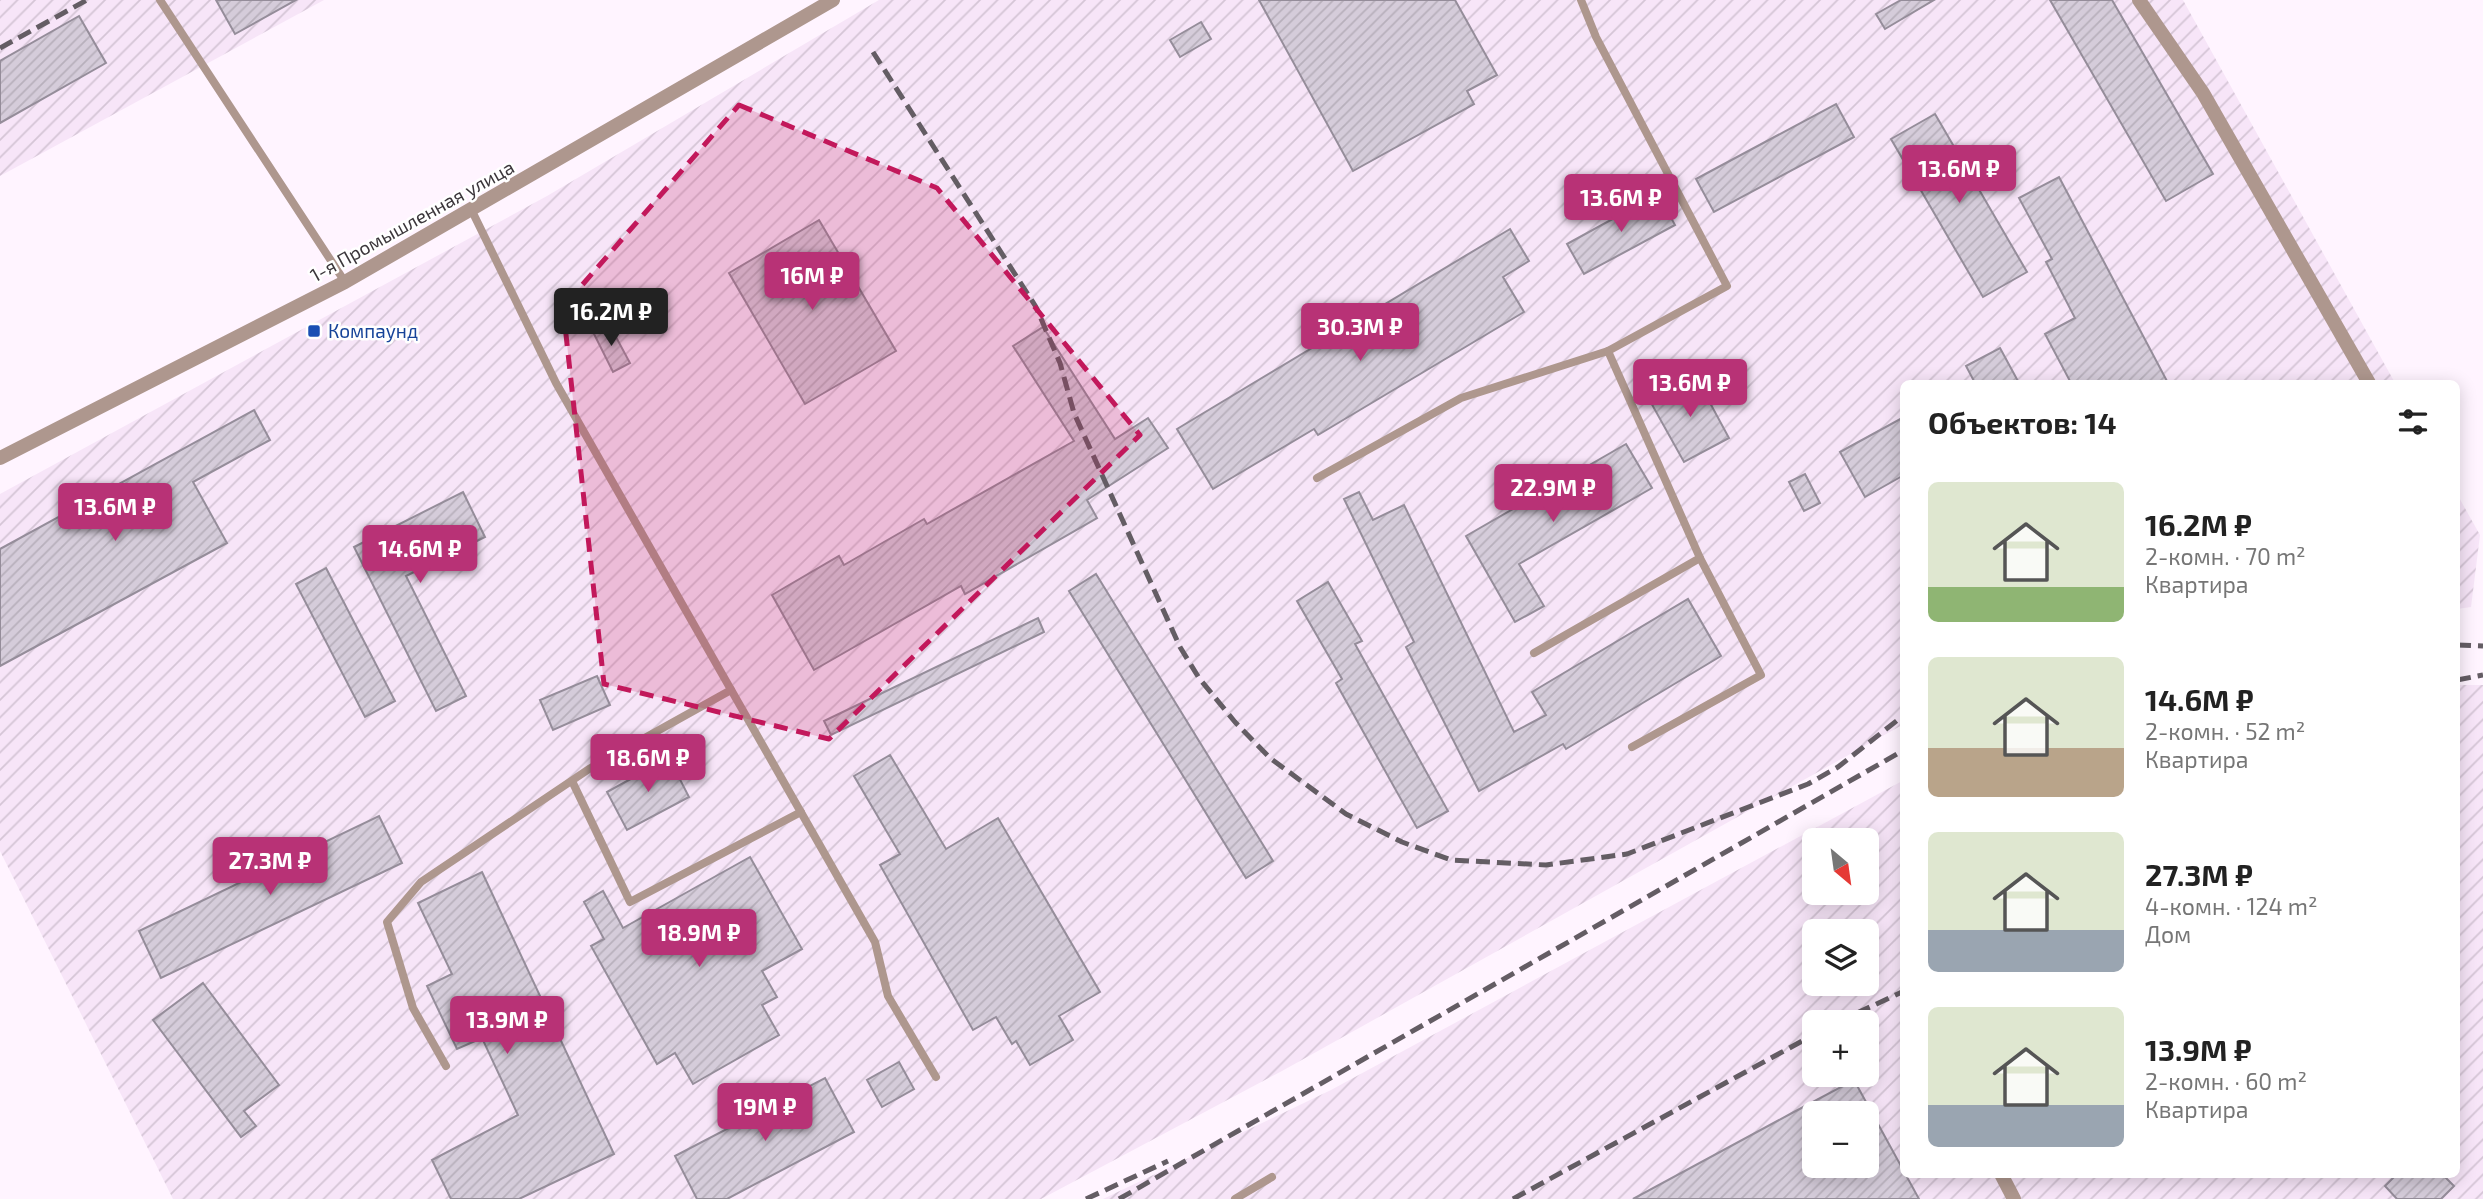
<!DOCTYPE html>
<html lang="ru">
<meta charset="utf-8">
<style>
:root{--surface:#fff;--page:#f6f6f6;--text:#222;--muted:#767676;--accent:#b83276}
body{margin:0;font-family:"Exo 2",sans-serif;background:var(--page);color:var(--text);height:100vh;display:flex;flex-direction:column;font-size:26px;white-space:nowrap}
*{box-sizing:border-box;margin:0}
p{font-size:23px;color:var(--muted)}
.icon{flex:none;width:38px;height:38px;fill:none;stroke:currentColor;stroke-width:2;stroke-linecap:round;stroke-linejoin:round}
.map{position:relative;flex:1;overflow:hidden}
.panel{position:absolute;left:1900px;top:380px;width:560px;height:798px;display:flex;flex-direction:column;background:var(--surface);border-radius:10px;box-shadow:0 4px 18px #0003}
.panel>*{flex:none}
.needle{width:46px;rotate:151deg}
.controls{position:absolute;left:1802px;top:828px;display:grid;gap:14px}
.controls a{display:grid;place-items:center;width:77px;height:77px;border-radius:10px;background:var(--surface);box-shadow:0 4px 18px #0003;font-size:35px}
.price{position:absolute;translate:-50% -60px;padding:0 16px;border-radius:7px;background:var(--accent);color:#fff;font-size:23px;line-height:46px;filter:drop-shadow(0 2px 4px #0008)}
.price::after{content:'';position:absolute;left:50%;top:42px;width:21px;height:16px;margin-left:-10px;background:inherit;clip-path:polygon(0 0,100% 0,50% 100%)}
.price.current{background:#222;color:#fff}
ul{padding:0;list-style:none}
li{display:flex;align-items:center;gap:21px;height:175px;padding:0 28px}
li span{display:grid;place-items:center;flex:none;width:196px;height:140px;border-radius:10px;color:#555}
li>.icon{margin-inline-start:auto}
span .icon{width:84px;height:84px;fill:#fffc;stroke-width:1}
li b{font-size:30px}
h2{display:flex;justify-content:space-between;align-items:center;height:84px;padding:0 28px;font-size:30px}
.map>svg:first-child{display:block}
.industrial{fill:url(#industrial-furrows);fill-rule:evenodd}
.building{fill:url(#building-hatch);stroke:#958d9a;stroke-width:2;fill-rule:evenodd}
.lines{fill:none;stroke-linecap:round;stroke-linejoin:round}
.lane{stroke:#ae978e;stroke-width:8}
.street{stroke:#ae978e;stroke-width:14}
.rail{stroke:#645d64;stroke-width:5;stroke-dasharray:14 7;stroke-linecap:butt}
.marked{fill:#c2185b;fill-opacity:0.2;stroke:#c2185b;stroke-width:5;stroke-dasharray:14 9;stroke-linejoin:round}
.transit-dot{fill:#1a4fb4;stroke:#fff;stroke-width:2.5}
.labels{text-anchor:middle;stroke-width:5;stroke-linejoin:round;paint-order:stroke}
.street-label{font-size:19px;fill:#3b363b;stroke:#fff}
.transit-label{font-size:19px;fill:#164399;stroke:#fff;text-anchor:start}
</style>
<div class="map">
<svg width="2483" height="1199" viewBox="0 0 2483 1199">
<defs>
<pattern id="industrial-furrows" width="10" height="10" patternUnits="userSpaceOnUse" patternTransform="scale(1.75)"><rect width="10" height="10" fill="#f7e5f8"/><path d="M-1 1l2-2M0 10L10 0M9 11l2-2" fill="none" stroke="#d5c5d6"/></pattern>
<pattern id="building-hatch" width="6" height="6" patternUnits="userSpaceOnUse" patternTransform="scale(1.75)"><rect width="6" height="6" fill="#d5ccda"/><path d="M-1 1l2-2M0 6l6-6M5 7l2-2" fill="none" stroke="#b8b0bc"/></pattern>
</defs>
<rect width="100%" height="100%" fill="#fff4ff"/>
<g class="industrial">
<polygon points="0,0 324,0 0,176"/>
<polygon points="879,0 2183,0 2395,383 1904,383 1904,724 1282,1071 1041,1199 173,1199 0,851 0,494 547,196"/>
<polygon points="2457,494 2480,535 2471,607 2457,609"/>
<path d="M2457 685H2483V1199H1103L1331 1090 1904 780V1174H2457ZM1815 840H1867V892H1815ZM1815 931H1867V984H1815ZM1815 1022H1867V1074H1815ZM1815 1113H1867V1166H1815Z"/>
</g>
<g class="building">
<polygon points="216,0 296,0 235,34"/>
<polygon points="1259,0 1455,0 1497,75 1467,91 1474,104 1353,171"/>
<polygon points="1901,0 1934,0 1885,29 1876,14"/>
<polygon points="2050,0 2112,0 2213,174 2166,201"/>
<polygon points="79,16 106,63 0,123 0,61"/>
<polygon points="1201,22 1211,39 1180,57 1170,40"/>
<polygon points="1836,104 1854,137 1714,212 1696,179"/>
<polygon points="1935,114 2027,272 1983,297 1891,139"/>
<polygon points="2059,177 2168,383 2071,383 2045,334 2075,318 2046,262 2052,259 2019,198"/>
<polygon points="1658,194 1675,225 1584,274 1567,244"/>
<polygon points="819,220 896,351 805,404 729,273"/>
<polygon points="1510,229 1529,261 1503,277 1524,312 1318,435 1314,429 1213,489 1177,429"/>
<polygon points="609,324 630,363 613,372 593,332"/>
<polygon points="1043,327 1115,439 1148,418 1168,448 1087,500 1097,518 965,594 961,586 814,670 772,595 839,556 844,565 924,519 927,524 1074,441 1013,346"/>
<polygon points="2000,348 2019,383 1975,383 1966,366"/>
<polygon points="1696,377 1729,438 1684,462 1650,401"/>
<polygon points="254,410 270,440 193,482 227,543 0,666 0,549"/>
<polygon points="1904,417 1904,475 1865,497 1840,452"/>
<polygon points="1626,444 1652,488 1519,564 1544,606 1515,622 1466,536"/>
<polygon points="1805,474 1820,503 1804,511 1789,482"/>
<polygon points="463,492 485,537 406,576 466,696 436,711 354,547"/>
<polygon points="1359,492 1373,520 1404,505 1514,732 1546,715 1532,692 1688,599 1721,656 1566,749 1563,744 1479,791 1406,647 1414,642 1344,499"/>
<polygon points="326,568 395,701 365,717 296,584"/>
<polygon points="1096,574 1273,861 1246,878 1069,591"/>
<polygon points="1328,582 1362,641 1355,644 1448,811 1417,828 1336,683 1342,679 1297,601"/>
<polygon points="1038,618 1044,632 831,735 824,721"/>
<polygon points="597,676 610,705 553,730 540,700"/>
<polygon points="890,755 946,849 998,818 1100,992 1059,1016 1073,1040 1030,1065 1016,1041 1012,1044 996,1017 973,1030 880,865 900,854 854,776"/>
<polygon points="669,758 689,797 627,830 607,792"/>
<polygon points="379,816 402,863 161,978 139,931"/>
<polygon points="750,857 802,949 762,971 777,997 762,1005 779,1035 693,1084 675,1053 657,1064 591,946 604,939 584,902 603,891 623,928"/>
<polygon points="482,872 614,1154 519,1199 451,1199 432,1160 518,1115 482,1038 457,1049 427,986 452,974 418,903"/>
<polygon points="203,983 279,1085 244,1111 256,1126 241,1137 153,1020"/>
<polygon points="899,1062 914,1089 882,1107 867,1080"/>
<polygon points="825,1078 854,1132 727,1199 697,1199 675,1156"/>
<path d="M1854 1080 1919 1199H1633L1792 1113ZM1815 1113H1867V1166H1815Z"/>
<polygon points="2397,1174 2442,1174 2454,1186 2441,1199 2397,1199 2385,1186"/>
</g>
<g class="lines">
<g class="lane">
<polyline points="160,0 345,282"/>
<polyline points="472,211 556,383 875,942 888,996 936,1077"/>
<polyline points="1317,478 1461,398 1608,351 1727,286 1596,37 1581,0"/>
<polyline points="1534,653 1700,558 1608,351"/>
<polyline points="1632,747 1761,675 1700,558"/>
<polyline points="572,781 630,902 801,812"/>
<polyline points="446,1066 413,1008 387,922 421,882 589,769 731,690"/>
<polyline points="1235,1199 1272,1177"/>
</g>
<g class="street">
<polyline points="2139,0 2203,93 2369,383"/>
<polyline points="0,458 345,282 833,0"/>
<polyline points="2001,1174 2014,1199"/>
</g>
<g class="rail">
<polyline points="0,48 87,0"/>
<polyline points="873,52 1036,307 1060,363 1074,413 1180,647 1199,678 1235,722 1270,758 1346,814 1402,842 1451,860 1546,865 1627,854 1808,784 1838,767 1904,715"/>
<polyline points="2457,645 2483,646"/>
<polyline points="2457,680 2483,675"/>
<polyline points="1838,1022 1904,991"/>
<polyline points="1086,1199 1168,1161"/>
<polyline points="1119,1199 1904,750"/>
<polyline points="1513,1199 1815,1034"/>
</g>
</g>
<path class="marked" d="M739 105 937 188 1140 435 829 739 604 684 563 307Z"/>
<rect class="transit-dot" x="307" y="324" width="14" height="14" rx="3.5"/>
<g class="labels">
<g class="street-label">
<text transform="translate(412 221) rotate(-29)" y="7">1-я Промышленная улица</text>
</g>
<g class="transit-label">
<text x="328" y="338">Компаунд</text>
</g>
</g>
</svg>
<div class="controls">
<a><svg class="needle" viewBox="-14 -14 28 28"><path d="M0-13l5 13h-10z" fill="#e53935"/><path d="M0 13l5-13h-10z" fill="#767676"/></svg></a>
<a><svg class="icon" aria-label="layers" viewBox="0 0 24 24"><path d="M12 4l9 5-9 5-9-5zM3 14l9 5 9-5"/></svg></a>
<a>+</a>
<a>−</a>
</div>
<b class="price" style="left:1959px;top:205px">13.6M ₽</b>
<b class="price" style="left:1621px;top:234px">13.6M ₽</b>
<b class="price" style="left:812px;top:312px">16M ₽</b>
<b class="price current" style="left:611px;top:348px">16.2M ₽</b>
<b class="price" style="left:1360px;top:363px">30.3M ₽</b>
<b class="price" style="left:1690px;top:419px">13.6M ₽</b>
<b class="price" style="left:1553px;top:524px">22.9M ₽</b>
<b class="price" style="left:115px;top:543px">13.6M ₽</b>
<b class="price" style="left:420px;top:585px">14.6M ₽</b>
<b class="price" style="left:648px;top:794px">18.6M ₽</b>
<b class="price" style="left:270px;top:897px">27.3M ₽</b>
<b class="price" style="left:699px;top:969px">18.9M ₽</b>
<b class="price" style="left:507px;top:1056px">13.9M ₽</b>
<b class="price" style="left:765px;top:1143px">19M ₽</b>
<section class="panel">
<h2>Объектов: 14<svg class="icon" aria-label="filters" viewBox="0 0 24 24"><path d="M4 7h16M4 17h16"/><circle cx="9" cy="7" r="2"/><circle cx="15" cy="17" r="2"/></svg></h2>
<ul>
<li><span style="background:linear-gradient(#dfe7d0 75%,#8fb573 0)"><svg class="icon" aria-label="home" viewBox="0 0 24 24"><path d="M3 11l9-7 9 7M6 9v11h12V9"/></svg></span><div><b>16.2M ₽</b><p>2-комн. · 70 m²</p><p>Квартира</p></div></li>
<li><span style="background:linear-gradient(#dfe7d0 65%,#b9a48a 0)"><svg class="icon" aria-label="home" viewBox="0 0 24 24"><path d="M3 11l9-7 9 7M6 9v11h12V9"/></svg></span><div><b>14.6M ₽</b><p>2-комн. · 52 m²</p><p>Квартира</p></div></li>
<li><span style="background:linear-gradient(#dfe7d0 70%,#9aa5b1 0)"><svg class="icon" aria-label="home" viewBox="0 0 24 24"><path d="M3 11l9-7 9 7M6 9v11h12V9"/></svg></span><div><b>27.3M ₽</b><p>4-комн. · 124 m²</p><p>Дом</p></div></li>
<li><span style="background:linear-gradient(#dfe7d0 70%,#9aa5b1 0)"><svg class="icon" aria-label="home" viewBox="0 0 24 24"><path d="M3 11l9-7 9 7M6 9v11h12V9"/></svg></span><div><b>13.9M ₽</b><p>2-комн. · 60 m²</p><p>Квартира</p></div></li>
</ul>
</section>
</div>
